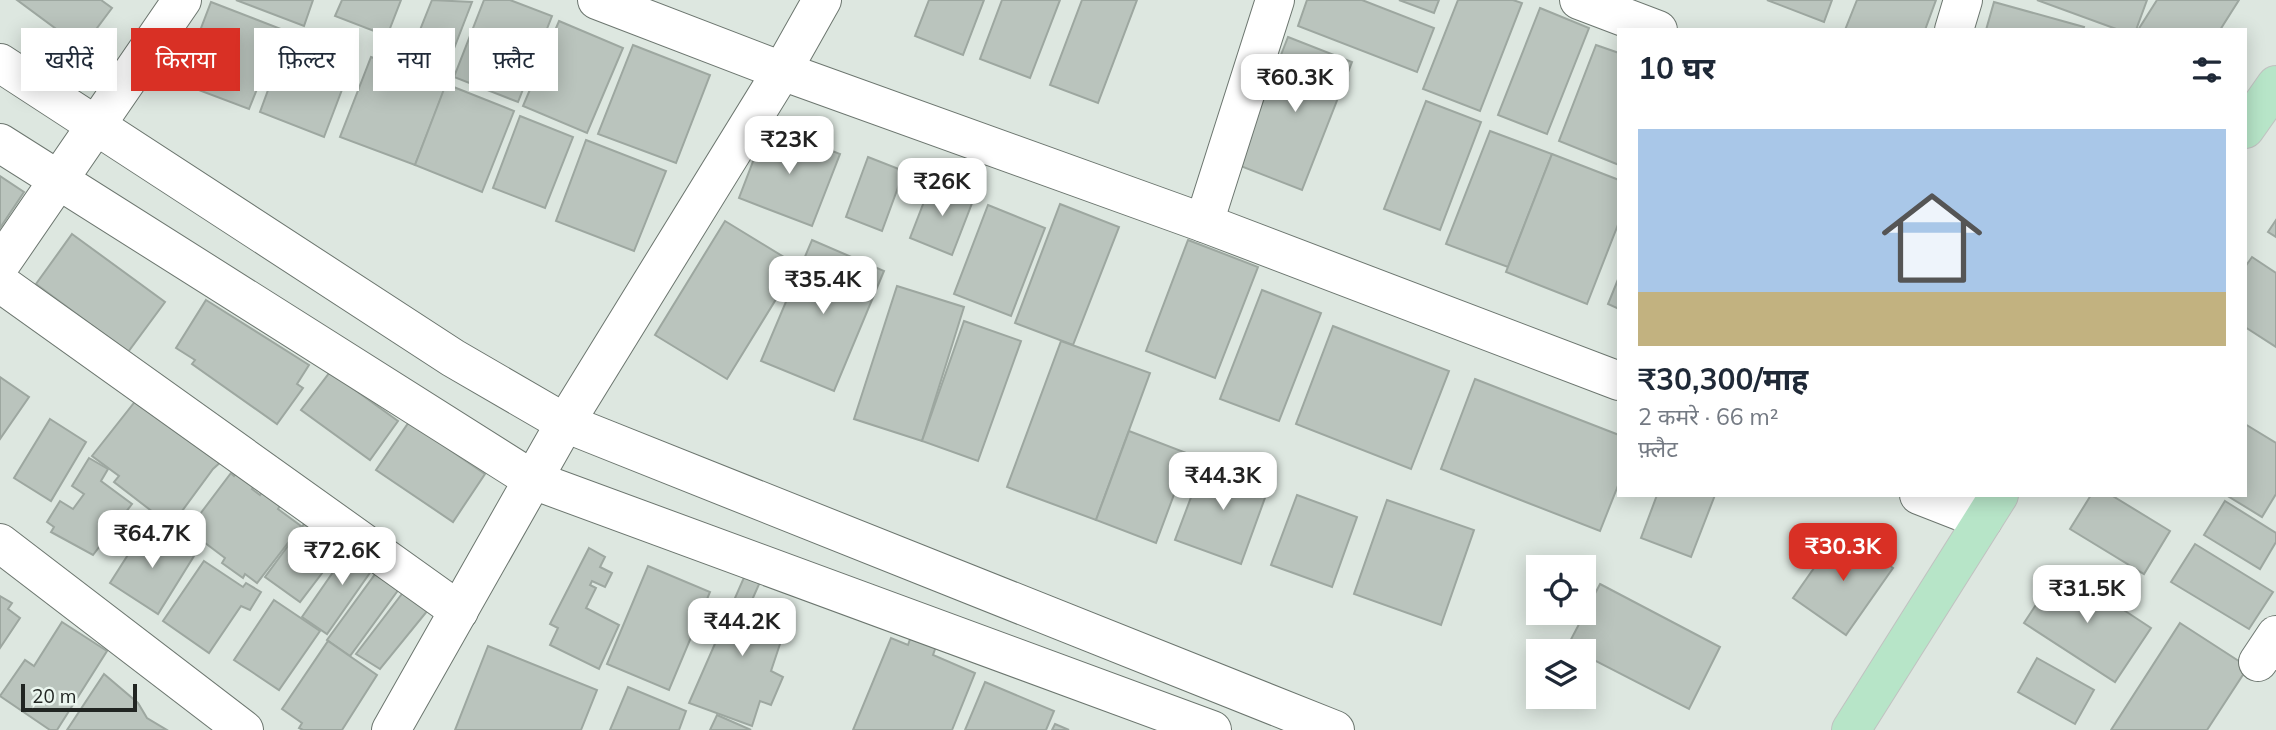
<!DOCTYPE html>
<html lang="hi">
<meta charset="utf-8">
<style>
:root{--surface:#fff;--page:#f2f2f3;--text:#1f2937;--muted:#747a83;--line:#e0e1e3;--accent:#d93025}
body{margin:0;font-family:Mulish,"Noto Sans Devanagari",sans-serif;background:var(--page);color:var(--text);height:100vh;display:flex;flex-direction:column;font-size:26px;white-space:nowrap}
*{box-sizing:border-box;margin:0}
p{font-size:23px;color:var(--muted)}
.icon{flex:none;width:38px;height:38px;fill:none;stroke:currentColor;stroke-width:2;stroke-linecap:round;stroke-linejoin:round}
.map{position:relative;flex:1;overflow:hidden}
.drawer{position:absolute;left:1617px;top:28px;width:630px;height:469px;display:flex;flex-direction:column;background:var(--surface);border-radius:0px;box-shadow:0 4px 18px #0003}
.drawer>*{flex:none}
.hud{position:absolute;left:21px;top:28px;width:665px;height:63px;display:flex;gap:14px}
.fabs{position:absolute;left:1526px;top:555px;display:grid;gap:14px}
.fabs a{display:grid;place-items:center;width:70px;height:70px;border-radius:0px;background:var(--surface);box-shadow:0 4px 18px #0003;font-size:35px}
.scale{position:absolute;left:21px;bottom:18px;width:116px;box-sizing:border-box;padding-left:7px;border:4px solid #212522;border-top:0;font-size:19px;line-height:24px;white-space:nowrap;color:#212522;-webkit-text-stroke:5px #eaf5ee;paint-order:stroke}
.price{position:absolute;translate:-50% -60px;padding:0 16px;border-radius:14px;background:#fff;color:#222;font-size:23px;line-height:46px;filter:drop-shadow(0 2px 4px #0008)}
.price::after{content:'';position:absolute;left:50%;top:42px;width:21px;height:16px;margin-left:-10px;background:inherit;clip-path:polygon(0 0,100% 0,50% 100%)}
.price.on{background:var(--accent);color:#fff}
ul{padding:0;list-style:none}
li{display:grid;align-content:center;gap:14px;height:371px;padding:0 21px}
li+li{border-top:2px solid var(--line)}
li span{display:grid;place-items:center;height:217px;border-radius:0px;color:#555}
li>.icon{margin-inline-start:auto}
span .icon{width:126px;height:126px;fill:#fffc;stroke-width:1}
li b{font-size:30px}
h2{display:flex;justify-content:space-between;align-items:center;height:84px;padding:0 21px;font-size:30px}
.tag{padding:0 24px;border-radius:0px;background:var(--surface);box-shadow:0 4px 18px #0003;font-size:24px;line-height:63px}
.tag.on{background:var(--accent);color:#fff}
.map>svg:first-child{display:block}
.building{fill:#bac4bd;stroke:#9da7a0;stroke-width:2}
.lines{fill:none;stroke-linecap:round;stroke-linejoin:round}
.minor-casing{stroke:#6c766f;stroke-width:40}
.major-casing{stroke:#c1c2c1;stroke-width:40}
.minor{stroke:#fff;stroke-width:38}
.major{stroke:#b7e5c8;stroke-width:38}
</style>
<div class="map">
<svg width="2276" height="730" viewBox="0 0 2276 730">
<rect width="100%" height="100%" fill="#dde7e0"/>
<g class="building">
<polygon points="17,0 101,0 112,8 82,48"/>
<polygon points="236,0 313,0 304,26"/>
<polygon points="342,0 401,0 387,36 335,16"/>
<polygon points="432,0 472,2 448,64 412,50"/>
<polygon points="484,0 510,0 552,16 518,102 454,77"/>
<polygon points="929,0 984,0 963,55 915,36"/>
<polygon points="1002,0 1060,0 1030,78 980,59"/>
<polygon points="1082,0 1137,0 1098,103 1050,85"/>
<polygon points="1307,0 1362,0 1434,28 1417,72 1298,26"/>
<polygon points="1399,0 1439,0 1434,13"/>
<polygon points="1458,0 1513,0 1522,3 1480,111 1423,89"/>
<polygon points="1767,0 1832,0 1824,22"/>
<polygon points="1857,0 1936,0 1925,30 1845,30"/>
<polygon points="2037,0 2147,0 2136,30 2119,30"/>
<polygon points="2157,0 2239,0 2220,30 2138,30"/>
<polygon points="211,2 281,29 249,109 180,83"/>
<polygon points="1994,2 2084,27 2083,30 1986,30"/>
<polygon points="1540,8 1589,28 1547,134 1498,115"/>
<polygon points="559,21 623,48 587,133 523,106"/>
<polygon points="289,33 354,58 324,137 260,112"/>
<polygon points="1288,37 1352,62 1302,190 1238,165"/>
<polygon points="633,45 710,75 676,163 598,134"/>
<polygon points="1596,45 1619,53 1619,165 1559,141"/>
<polygon points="371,57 446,85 415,165 340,137"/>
<polygon points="446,84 514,111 482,192 415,165"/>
<polygon points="1426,101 1481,122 1440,230 1384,209"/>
<polygon points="520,116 573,137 545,208 493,188"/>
<polygon points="767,125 840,154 812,226 739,198"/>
<polygon points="1490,131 1552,154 1508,267 1446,244"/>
<polygon points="586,140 666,171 634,251 556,221"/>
<polygon points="1552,154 1619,180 1619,222 1587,304 1506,272"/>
<polygon points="868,157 904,171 882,231 846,217"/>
<polygon points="0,176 24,192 0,228"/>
<polygon points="932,181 974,198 952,255 910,238"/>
<polygon points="1060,204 1119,227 1073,345 1015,323"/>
<polygon points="988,205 1045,228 1011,316 954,294"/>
<polygon points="2276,220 2276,237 2268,232"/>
<polygon points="725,221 797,265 727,379 655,335"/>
<polygon points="72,234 165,302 128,352 36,284"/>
<polygon points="812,240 884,271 834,391 761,361"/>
<polygon points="1188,240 1258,267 1215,378 1146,351"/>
<polygon points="2252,257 2276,273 2276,347 2245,327 2245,267"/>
<polygon points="1619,277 1619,309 1608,304"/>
<polygon points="897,286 964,307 922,441 854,419"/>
<polygon points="1262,290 1321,313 1279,421 1220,399"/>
<polygon points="206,300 309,365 297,384 303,388 277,424 192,364 195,360 176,348"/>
<polygon points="964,321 1021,341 978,461 922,441"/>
<polygon points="1333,326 1449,371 1411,469 1296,424"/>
<polygon points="1061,341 1150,373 1096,520 1007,487"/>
<polygon points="330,372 398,421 370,460 301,410"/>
<polygon points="0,377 29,397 0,439"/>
<polygon points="1475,379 1619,435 1619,483 1600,531 1441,469"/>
<polygon points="137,399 232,452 213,469 171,526 114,482 119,476 92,456"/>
<polygon points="50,419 86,442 51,501 14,478"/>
<polygon points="409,422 485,474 453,522 376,470"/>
<polygon points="2245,424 2276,443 2276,494 2262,517 2226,495 2245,495"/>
<polygon points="1129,431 1189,454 1156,543 1096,520"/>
<polygon points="89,458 108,469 101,481 132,504 93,555 51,532 54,527 47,522 60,501 73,509 84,494 72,486"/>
<polygon points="1205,460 1270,484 1241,564 1175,540"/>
<polygon points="238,471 255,484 252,489 260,495 268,482 287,495 278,509 301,526 257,583 245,574 243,578 222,563 225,558 188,530 231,473 234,476"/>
<polygon points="1297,495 1357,517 1332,587 1271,565"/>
<polygon points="1657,495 1715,495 1691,557 1641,538"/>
<polygon points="2091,495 2111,495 2170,531 2144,574 2070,529"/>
<polygon points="1387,500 1474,530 1441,625 1354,594"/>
<polygon points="2225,501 2276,533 2276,542 2260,569 2204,535"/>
<polygon points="310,516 345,543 300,602 265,577"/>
<polygon points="147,525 194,556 158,614 110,583"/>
<polygon points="1840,531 1893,568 1846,635 1793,598"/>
<polygon points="356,539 381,557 327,634 302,617"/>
<polygon points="2195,544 2273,592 2249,629 2171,582"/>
<polygon points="589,548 605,557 600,567 612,573 605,587 592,581 590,585 596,588 586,608 619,625 599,669 550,645 558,628 550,624"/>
<polygon points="204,561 243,587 246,583 261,592 250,610 241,606 209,653 163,621"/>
<polygon points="384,562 407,578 350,656 327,640"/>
<polygon points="648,566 710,592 669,690 607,664"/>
<polygon points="749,566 764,573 752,600 776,610 771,622 786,626 771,671 783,677 771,705 760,701 752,726 689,703"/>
<polygon points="2060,568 2151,628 2115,682 2024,623"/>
<polygon points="411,582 437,599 380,669 356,654"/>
<polygon points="1600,584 1720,647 1689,709 1584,655 1584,651 1567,647"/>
<polygon points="0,596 12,603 8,609 20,618 0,648"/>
<polygon points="274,600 320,631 279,690 234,660"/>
<polygon points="62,622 107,651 57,730 50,730 0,696 25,660 34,666"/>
<polygon points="2180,623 2248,667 2207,730 2111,730"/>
<polygon points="915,624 941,632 933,655 975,673 952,730 853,730 891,638 908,645"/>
<polygon points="328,641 377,675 342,730 303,730 299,728 302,723 282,709"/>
<polygon points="488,646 597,690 581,730 455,730"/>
<polygon points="2037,658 2094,690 2075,724 2018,692"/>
<polygon points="104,674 138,703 147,718 167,730 67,730"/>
<polygon points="985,682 1054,711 1046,730 965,730"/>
<polygon points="628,687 686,711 679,730 610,730"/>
<polygon points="717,715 751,730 710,730"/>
<polygon points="1055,724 1069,730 1052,730"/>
</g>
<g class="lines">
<g class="minor-casing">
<g id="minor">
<polyline points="597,0 782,71 1204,223 1619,381"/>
<polyline points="1579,0 1658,30"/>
<polyline points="1954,30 1963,0"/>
<polyline points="0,63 453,358 565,423 1335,730"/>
<polyline points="0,143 533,480 1212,730"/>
<polyline points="1204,223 1275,0"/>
<polyline points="0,265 182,0"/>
<polyline points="0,283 459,611"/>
<polyline points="1919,495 1983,520"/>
<polyline points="0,543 244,730"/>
<polyline points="2258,662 2276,635"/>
<polyline points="391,730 565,423 782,71 822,0"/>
</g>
</g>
<g class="major-casing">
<g id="major">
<polyline points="2245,129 2276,85"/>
<polyline points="1851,730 1999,495"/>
</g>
</g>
<use href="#minor" class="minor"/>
<use href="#major" class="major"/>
</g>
</svg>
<div class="fabs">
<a><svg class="icon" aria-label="locate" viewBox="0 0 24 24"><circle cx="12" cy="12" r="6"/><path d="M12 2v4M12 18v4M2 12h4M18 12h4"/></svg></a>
<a><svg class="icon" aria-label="layers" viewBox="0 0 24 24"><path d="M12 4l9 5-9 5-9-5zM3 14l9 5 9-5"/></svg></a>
</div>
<div class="scale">20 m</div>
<b class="price" style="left:1295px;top:114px">₹60.3K</b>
<b class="price" style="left:789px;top:176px">₹23K</b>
<b class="price" style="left:942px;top:218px">₹26K</b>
<b class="price" style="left:823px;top:316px">₹35.4K</b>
<b class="price" style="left:1223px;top:512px">₹44.3K</b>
<b class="price" style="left:152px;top:570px">₹64.7K</b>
<b class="price on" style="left:1843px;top:583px">₹30.3K</b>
<b class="price" style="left:342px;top:587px">₹72.6K</b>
<b class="price" style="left:2087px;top:625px">₹31.5K</b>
<b class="price" style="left:742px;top:658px">₹44.2K</b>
<div class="hud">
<a class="tag">खरीदें</a>
<a class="tag on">किराया</a>
<a class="tag">फ़िल्टर</a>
<a class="tag">नया</a>
<a class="tag">फ़्लैट</a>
</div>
<section class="drawer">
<h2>10 घर<svg class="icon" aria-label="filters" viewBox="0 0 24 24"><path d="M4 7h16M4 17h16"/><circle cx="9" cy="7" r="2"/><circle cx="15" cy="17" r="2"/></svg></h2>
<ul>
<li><span style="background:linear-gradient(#a9c7e8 75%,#c2b280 0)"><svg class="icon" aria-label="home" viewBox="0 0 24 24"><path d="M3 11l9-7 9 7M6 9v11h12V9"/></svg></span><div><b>₹30,300/माह</b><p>2 कमरे · 66 m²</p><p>फ़्लैट</p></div></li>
</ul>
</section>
</div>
